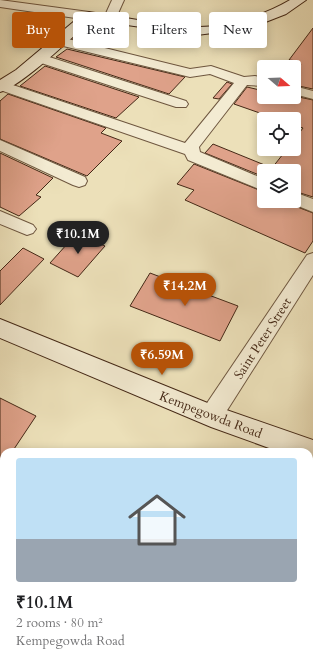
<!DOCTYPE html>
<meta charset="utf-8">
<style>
:root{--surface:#fff;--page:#f2f2f2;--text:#202124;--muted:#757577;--accent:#b45309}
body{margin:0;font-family:Cardo,serif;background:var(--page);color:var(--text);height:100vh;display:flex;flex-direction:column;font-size:15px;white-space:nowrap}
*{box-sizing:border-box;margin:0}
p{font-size:13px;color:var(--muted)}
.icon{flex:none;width:22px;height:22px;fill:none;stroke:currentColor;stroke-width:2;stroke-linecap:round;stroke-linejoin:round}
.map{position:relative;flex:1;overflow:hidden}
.side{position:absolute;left:0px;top:448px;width:313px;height:220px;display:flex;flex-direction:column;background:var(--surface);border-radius:12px 12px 0 0;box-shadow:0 2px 10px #0003}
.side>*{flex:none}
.guide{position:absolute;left:12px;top:12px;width:289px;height:36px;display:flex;gap:8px}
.needle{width:26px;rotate:109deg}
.controls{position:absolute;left:257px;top:60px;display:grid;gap:8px}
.controls a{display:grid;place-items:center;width:44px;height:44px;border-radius:4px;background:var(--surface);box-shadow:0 2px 10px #0003;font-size:20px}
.price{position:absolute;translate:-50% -34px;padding:0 9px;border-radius:14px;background:var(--accent);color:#fff;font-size:13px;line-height:26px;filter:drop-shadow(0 1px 2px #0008)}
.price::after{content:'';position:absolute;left:50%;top:24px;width:12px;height:9px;margin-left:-6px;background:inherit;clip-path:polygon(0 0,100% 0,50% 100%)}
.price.on{background:#222;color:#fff}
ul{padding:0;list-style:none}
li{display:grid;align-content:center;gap:8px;height:212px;padding:0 16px}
li span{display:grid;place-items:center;height:124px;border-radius:4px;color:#555}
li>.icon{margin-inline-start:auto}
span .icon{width:72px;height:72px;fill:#fffc;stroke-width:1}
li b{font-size:17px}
.chip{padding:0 14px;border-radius:4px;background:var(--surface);box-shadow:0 2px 10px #0003;font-size:14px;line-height:36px}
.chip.on{background:var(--accent);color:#fff}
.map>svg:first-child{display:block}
.building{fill:#dfa28a;stroke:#442816}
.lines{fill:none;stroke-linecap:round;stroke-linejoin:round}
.street-casing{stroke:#6e563f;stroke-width:2}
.secondary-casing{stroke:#442816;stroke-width:2}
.street{fill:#f3ebd2;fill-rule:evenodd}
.secondary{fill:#f3ebd2;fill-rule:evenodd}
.labels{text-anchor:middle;stroke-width:3;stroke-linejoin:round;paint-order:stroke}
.street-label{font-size:13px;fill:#442816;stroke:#f3ebd2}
</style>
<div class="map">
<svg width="313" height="668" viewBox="0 0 313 668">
<rect width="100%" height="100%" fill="#ece0b9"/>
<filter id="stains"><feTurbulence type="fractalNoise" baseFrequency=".005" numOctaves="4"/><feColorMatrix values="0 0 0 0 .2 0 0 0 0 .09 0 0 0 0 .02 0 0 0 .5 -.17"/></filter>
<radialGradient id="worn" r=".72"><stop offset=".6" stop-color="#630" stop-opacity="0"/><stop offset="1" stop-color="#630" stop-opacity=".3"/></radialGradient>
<g class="building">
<polygon points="313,28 313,89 294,85 294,71 301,65 298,61 289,60"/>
<polygon points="67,49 185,77 169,94 56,57"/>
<polygon points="45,66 139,97 116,118 20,86"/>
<polygon points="227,82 232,84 219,99 213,98"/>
<polygon points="247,87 264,91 264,97 294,97 294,96 313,100 313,197 294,191 294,171 264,171 264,177 205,153 213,144 272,168 287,149 294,149 294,140 303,128 294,125 294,119 277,119 234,104"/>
<polygon points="8,94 106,128 101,133 122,141 87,176 0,139 0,101"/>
<polygon points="0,153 53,178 36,195 41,197 19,216 0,207"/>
<polygon points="194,164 264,192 264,201 287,201 287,203 313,213 313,241 305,253 185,200 194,190 177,184"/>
<polygon points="77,233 105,246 78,277 50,263"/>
<polygon points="23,248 44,259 0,305 0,271"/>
<polygon points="150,273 238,306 220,341 130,306"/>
<polygon points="0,398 36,416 12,452 4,452 4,464 0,469"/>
</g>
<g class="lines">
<g class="street-casing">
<g id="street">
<polygon points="0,0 89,12 95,16 89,20 0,7"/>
<polygon points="112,0 124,0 115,20 109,24 103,20"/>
<polygon points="60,37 190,69 211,66 244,77 255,76 264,78 264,86 247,85 199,147 200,152 264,179 264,191 188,160 185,154 0,90 0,82 7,83 185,143 234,83 210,74 190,77 55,44 54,41 55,38"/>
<polygon points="40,54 186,101 188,104 186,107 176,107 35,61 33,58 35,55"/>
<polygon points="293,61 298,62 300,65 294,70 294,67 284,67 288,62"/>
<polygon points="294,86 313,91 313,99 294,94"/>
<polygon points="0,140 85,177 87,181 85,185 79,187 73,185 0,151"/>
<polygon points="294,192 313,199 313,212 288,202 294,201"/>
<polygon points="0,211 33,225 36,229 33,233 27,235 0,224"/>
<polygon points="313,253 313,275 219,423 211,426 203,423 200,416 203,409 307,255"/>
</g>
</g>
<g class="secondary-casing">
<g id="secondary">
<path d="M290 0H306L286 14 263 23 228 31 197 35 92 20C72 37 22 86 0 92V80L16 70 84 13 89 12C124 17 160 25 196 27 225 28 265 15 290 0Z"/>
<polygon points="0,319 215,406 313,440 313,464 309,462 309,452 280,452 211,427 0,338"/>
</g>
</g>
<use href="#street" class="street"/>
<use href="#secondary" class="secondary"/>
</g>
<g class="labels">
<g class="street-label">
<text transform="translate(262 338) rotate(-57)" y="5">Saint Peter Street</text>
<text transform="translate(211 414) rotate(21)" y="5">Kempegowda Road</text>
</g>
</g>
<rect width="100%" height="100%" filter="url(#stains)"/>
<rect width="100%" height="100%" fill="url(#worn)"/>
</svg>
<div class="controls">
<a><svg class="needle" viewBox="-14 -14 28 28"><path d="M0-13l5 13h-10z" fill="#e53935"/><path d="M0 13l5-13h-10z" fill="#757577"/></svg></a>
<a><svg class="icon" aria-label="locate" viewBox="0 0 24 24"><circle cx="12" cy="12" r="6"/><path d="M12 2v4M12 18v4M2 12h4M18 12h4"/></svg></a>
<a><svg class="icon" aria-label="layers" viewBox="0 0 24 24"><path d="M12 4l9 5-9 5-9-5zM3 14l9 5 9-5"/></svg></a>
</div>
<b class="price on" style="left:78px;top:255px">₹10.1M</b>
<b class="price" style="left:185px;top:307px">₹14.2M</b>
<b class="price" style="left:162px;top:376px">₹6.59M</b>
<div class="guide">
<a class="chip on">Buy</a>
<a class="chip">Rent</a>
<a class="chip">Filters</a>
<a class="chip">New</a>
</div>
<section class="side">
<ul>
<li><span style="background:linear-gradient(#bfe0f5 65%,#9aa5b1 0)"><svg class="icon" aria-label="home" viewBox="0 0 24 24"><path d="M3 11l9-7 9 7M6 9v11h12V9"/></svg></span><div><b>₹10.1M</b><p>2 rooms · 80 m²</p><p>Kempegowda Road</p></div></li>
</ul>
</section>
</div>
